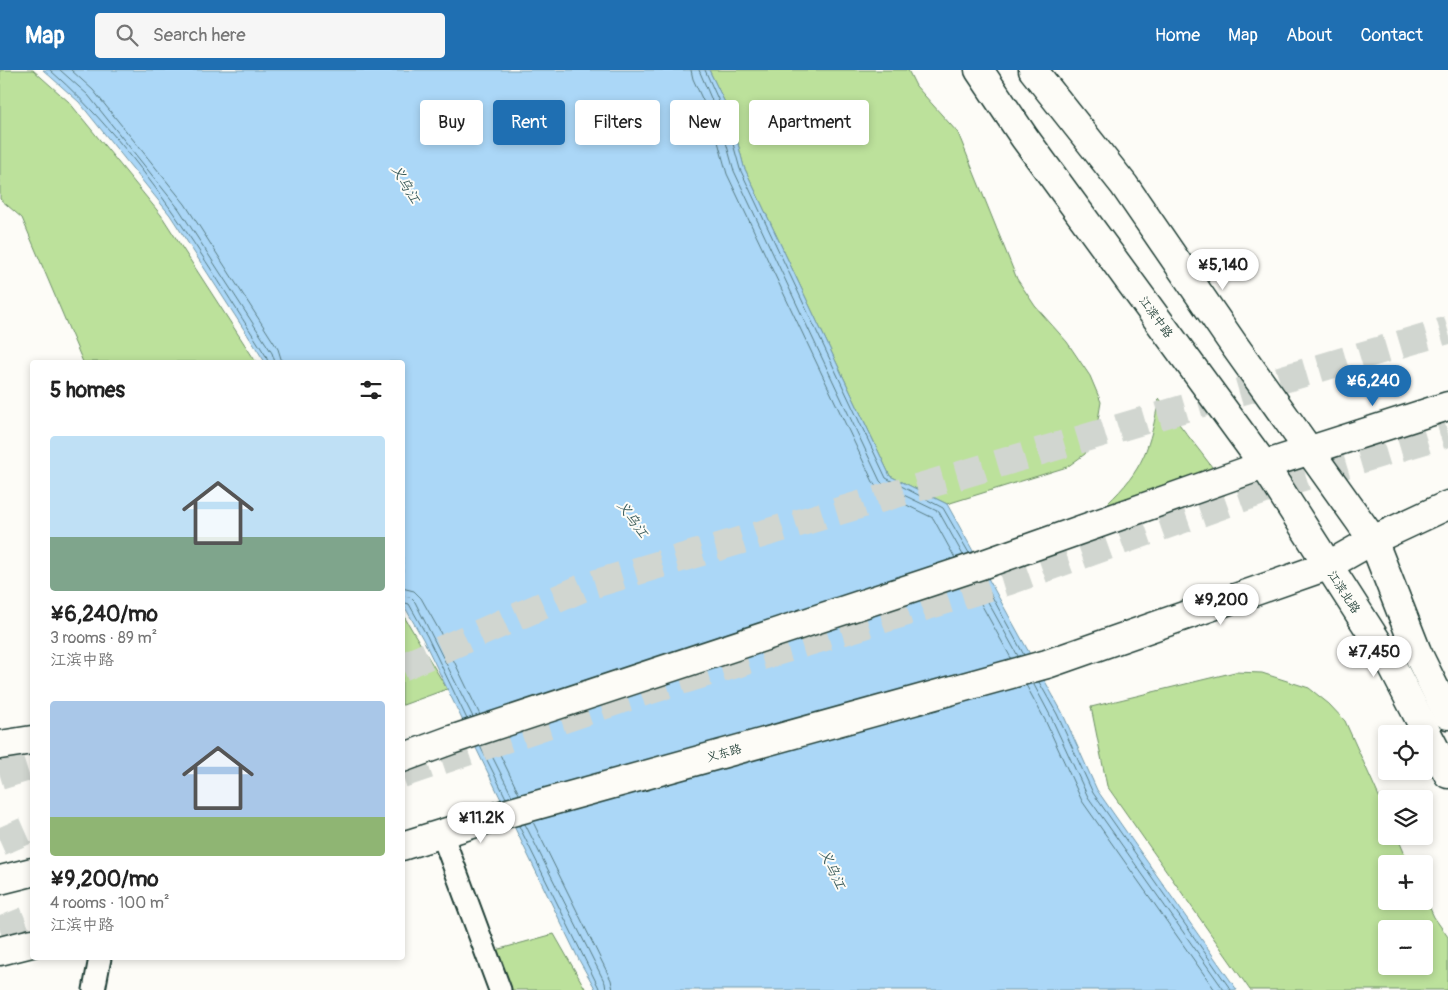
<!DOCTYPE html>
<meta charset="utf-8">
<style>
:root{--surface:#fff;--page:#f6f6f6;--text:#222;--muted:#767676;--accent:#1f6fb2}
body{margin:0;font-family:Pangolin,"LXGW WenKai TC",sans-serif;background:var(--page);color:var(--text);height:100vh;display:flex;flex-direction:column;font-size:19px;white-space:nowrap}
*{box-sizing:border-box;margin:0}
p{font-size:16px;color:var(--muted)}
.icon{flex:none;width:28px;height:28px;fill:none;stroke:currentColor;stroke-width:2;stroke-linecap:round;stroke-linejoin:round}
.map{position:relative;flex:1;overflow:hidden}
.details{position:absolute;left:30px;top:290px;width:375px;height:600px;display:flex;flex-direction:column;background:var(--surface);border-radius:5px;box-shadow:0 2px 8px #0003}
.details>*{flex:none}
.hud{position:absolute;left:420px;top:30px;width:475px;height:45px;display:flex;gap:10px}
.fabs{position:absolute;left:1378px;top:655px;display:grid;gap:10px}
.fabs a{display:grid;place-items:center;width:55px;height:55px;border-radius:5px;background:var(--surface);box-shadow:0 2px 8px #0003;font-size:25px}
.price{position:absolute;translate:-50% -42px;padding:0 11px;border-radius:18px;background:#fff;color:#222;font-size:16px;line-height:32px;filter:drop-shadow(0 1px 2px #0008)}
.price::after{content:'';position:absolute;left:50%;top:30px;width:15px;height:11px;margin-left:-8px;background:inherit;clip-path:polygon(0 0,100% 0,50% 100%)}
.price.current{background:var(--accent);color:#fff}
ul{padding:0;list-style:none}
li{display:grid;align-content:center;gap:10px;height:265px;padding:0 20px}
li span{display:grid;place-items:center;height:155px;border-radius:5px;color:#555}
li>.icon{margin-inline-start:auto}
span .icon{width:90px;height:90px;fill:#fffc;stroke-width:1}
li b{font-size:21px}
h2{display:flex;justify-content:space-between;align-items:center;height:60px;padding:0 20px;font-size:21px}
.tag{padding:0 18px;border-radius:5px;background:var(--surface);box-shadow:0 2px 8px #0003;font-size:18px;line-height:45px}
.tag.current{background:var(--accent);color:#fff}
header{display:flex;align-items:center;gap:30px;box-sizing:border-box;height:70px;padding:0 25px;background:var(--accent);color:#fff}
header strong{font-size:24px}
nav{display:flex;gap:28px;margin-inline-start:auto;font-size:18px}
.search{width:350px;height:45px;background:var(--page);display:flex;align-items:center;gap:12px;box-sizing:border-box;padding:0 18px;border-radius:5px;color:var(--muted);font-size:19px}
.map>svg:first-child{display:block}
.green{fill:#bce19b;stroke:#6e8f68;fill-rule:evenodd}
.water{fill:#abd7f7;stroke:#7399a9}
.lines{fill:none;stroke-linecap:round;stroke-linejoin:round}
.shore{stroke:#577b82;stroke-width:1}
.highway-tunnel{stroke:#d1d6d0;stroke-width:28;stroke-dasharray:28 14;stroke-linecap:butt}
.street-casing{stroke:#1f3d34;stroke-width:25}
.secondary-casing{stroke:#1f3d34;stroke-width:31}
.highway-casing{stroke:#1f3d34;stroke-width:31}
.street{stroke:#fdfcf7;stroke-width:21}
.secondary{stroke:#fdfcf7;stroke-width:28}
.highway{stroke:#fdfcf7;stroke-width:28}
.labels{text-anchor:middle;stroke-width:4;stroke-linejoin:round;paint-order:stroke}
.street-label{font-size:12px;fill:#1f3d34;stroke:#fdfcf7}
.water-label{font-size:14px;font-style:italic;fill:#3b5c5b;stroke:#fdfcf7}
</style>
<header>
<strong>Map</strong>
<div class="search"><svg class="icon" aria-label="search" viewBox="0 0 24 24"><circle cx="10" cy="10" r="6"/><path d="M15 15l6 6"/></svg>Search here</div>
<nav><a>Home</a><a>Map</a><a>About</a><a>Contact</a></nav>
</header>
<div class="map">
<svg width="1448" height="920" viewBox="0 0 1448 920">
<rect width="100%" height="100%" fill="#fdfcf7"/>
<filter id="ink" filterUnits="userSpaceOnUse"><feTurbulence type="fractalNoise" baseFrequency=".02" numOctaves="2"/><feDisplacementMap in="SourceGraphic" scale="10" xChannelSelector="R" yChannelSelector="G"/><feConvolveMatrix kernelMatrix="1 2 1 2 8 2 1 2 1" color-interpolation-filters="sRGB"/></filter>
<g filter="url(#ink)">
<g class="green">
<polygon points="0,0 33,0 69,32 161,145 256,292 83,292 22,148 0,129"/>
<polygon points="709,0 908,0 916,16 958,63 1017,209 1035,236 1067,272 1090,306 1101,332 1096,362 1085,384 1067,397 947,434 890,406 744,97 730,43"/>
<path d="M1159 328 1229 419 1225 425 1107 434C1144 399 1150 377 1159 328Z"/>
<polygon points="402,543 447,619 403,635 402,635"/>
<path d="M1235 602 1262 603 1309 618 1329 634 1345 651 1386 742V766H1397L1409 794H1386V831H1424V825L1434 847 1448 867V920H1250L1107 716 1091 637ZM1386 859H1424V896H1386Z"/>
<polygon points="554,864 586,920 494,920 478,885"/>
</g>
<polygon class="water" points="43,0 709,0 730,43 744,97 890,406 947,434 1062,642 1097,720 1237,920 596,920 579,890 423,569 403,534 402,292 265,292 170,145 79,32"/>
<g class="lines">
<g class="shore">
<path d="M50 0C140 79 203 187 266 286L268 292"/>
<polyline points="60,0 88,25 179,139 272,283 275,292"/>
<polyline points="71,0 93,20 185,134 278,279 282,292"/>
<polyline points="691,0 693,9 712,50 727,104 874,414 882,423 933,448 955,488"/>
<polyline points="699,0 719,47 734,101 880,411 885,416 939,442 963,485"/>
<polyline points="705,0 725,45 740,99 886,408 943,438 969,483"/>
<polyline points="983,510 1024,585"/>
<polyline points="977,512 1018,586"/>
<polyline points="970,514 1011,588"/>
<polyline points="402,518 414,521 421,528 439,560 480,645"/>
<polyline points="402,526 410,527 415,532 473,647"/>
<polyline points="402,532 409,534 427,566 467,649"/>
<polyline points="1039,612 1057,644 1093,723 1231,920"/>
<polyline points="1033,613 1051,647 1088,727 1224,920"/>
<polyline points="1026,615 1045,650 1082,731 1215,920"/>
<polyline points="494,672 519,724"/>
<polyline points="486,674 512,726"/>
<polyline points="480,676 506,728"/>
<polyline points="533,752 611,910 613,920"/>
<polyline points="525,754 605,913 606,920"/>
<polyline points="519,756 600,920"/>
</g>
<g class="highway-tunnel">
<polyline points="402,597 587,516 1448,260"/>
<polyline points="402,704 641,623 1009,511 1296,409 1448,363"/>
<polyline points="0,706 32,696"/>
<polyline points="0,772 32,758"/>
<polyline points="0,861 32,848"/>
</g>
<g class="street-casing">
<g id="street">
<polyline points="442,764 500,920"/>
<polyline points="94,920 100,888"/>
</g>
</g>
<g class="secondary-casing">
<g id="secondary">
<polyline points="979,0 1024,67 1264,395 1389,590 1448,704"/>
<polyline points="1033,0 1124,115 1234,275 1373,470 1417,582 1448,645"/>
<polyline points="402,688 451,670 981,495 1264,395 1448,336"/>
<polyline points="402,776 508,743 1047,594 1327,496 1373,470 1448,435"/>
<polyline points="0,810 32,802"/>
<polyline points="0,881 32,873"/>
</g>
</g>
<g class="highway-casing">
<polyline id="highway" points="0,675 32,670"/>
</g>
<use href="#street" class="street"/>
<use href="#secondary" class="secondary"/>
<use href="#highway" class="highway"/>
</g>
</g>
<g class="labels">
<g class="street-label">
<text transform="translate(1156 247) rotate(54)" y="4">江滨中路</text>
<text transform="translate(1344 522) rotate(57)" y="4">江滨北路</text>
<text transform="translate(724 683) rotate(-16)" y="4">义东路</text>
</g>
<g class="water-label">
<text transform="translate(406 114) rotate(59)" y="5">义乌江</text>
<text transform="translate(633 449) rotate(54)" y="5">义乌江</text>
<text transform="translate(833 799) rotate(65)" y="5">义乌江</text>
</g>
</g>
</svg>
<div class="fabs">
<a><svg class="icon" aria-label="locate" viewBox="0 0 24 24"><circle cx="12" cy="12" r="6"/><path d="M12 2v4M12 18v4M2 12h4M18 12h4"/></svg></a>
<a><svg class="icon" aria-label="layers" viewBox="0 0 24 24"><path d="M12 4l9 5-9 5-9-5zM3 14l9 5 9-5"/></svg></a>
<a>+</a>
<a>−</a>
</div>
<b class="price" style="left:1223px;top:221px">¥5,140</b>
<b class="price current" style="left:1373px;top:337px">¥6,240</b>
<b class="price" style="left:1221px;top:556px">¥9,200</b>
<b class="price" style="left:1374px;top:608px">¥7,450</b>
<b class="price" style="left:481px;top:774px">¥11.2K</b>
<div class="hud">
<a class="tag">Buy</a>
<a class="tag current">Rent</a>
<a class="tag">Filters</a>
<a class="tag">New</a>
<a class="tag">Apartment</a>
</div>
<section class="details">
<h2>5 homes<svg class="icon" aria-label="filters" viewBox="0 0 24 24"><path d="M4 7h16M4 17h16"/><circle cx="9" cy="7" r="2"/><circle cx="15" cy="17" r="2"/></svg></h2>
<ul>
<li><span style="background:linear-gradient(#bfe0f5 65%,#7fa58c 0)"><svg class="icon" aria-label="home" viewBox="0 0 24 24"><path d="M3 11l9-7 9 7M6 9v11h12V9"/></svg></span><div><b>¥6,240/mo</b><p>3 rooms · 89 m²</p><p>江滨中路</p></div></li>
<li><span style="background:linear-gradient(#a9c7e8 75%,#8fb573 0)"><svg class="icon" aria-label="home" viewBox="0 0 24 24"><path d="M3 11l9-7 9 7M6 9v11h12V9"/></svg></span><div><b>¥9,200/mo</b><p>4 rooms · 100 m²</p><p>江滨中路</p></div></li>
</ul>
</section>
</div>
